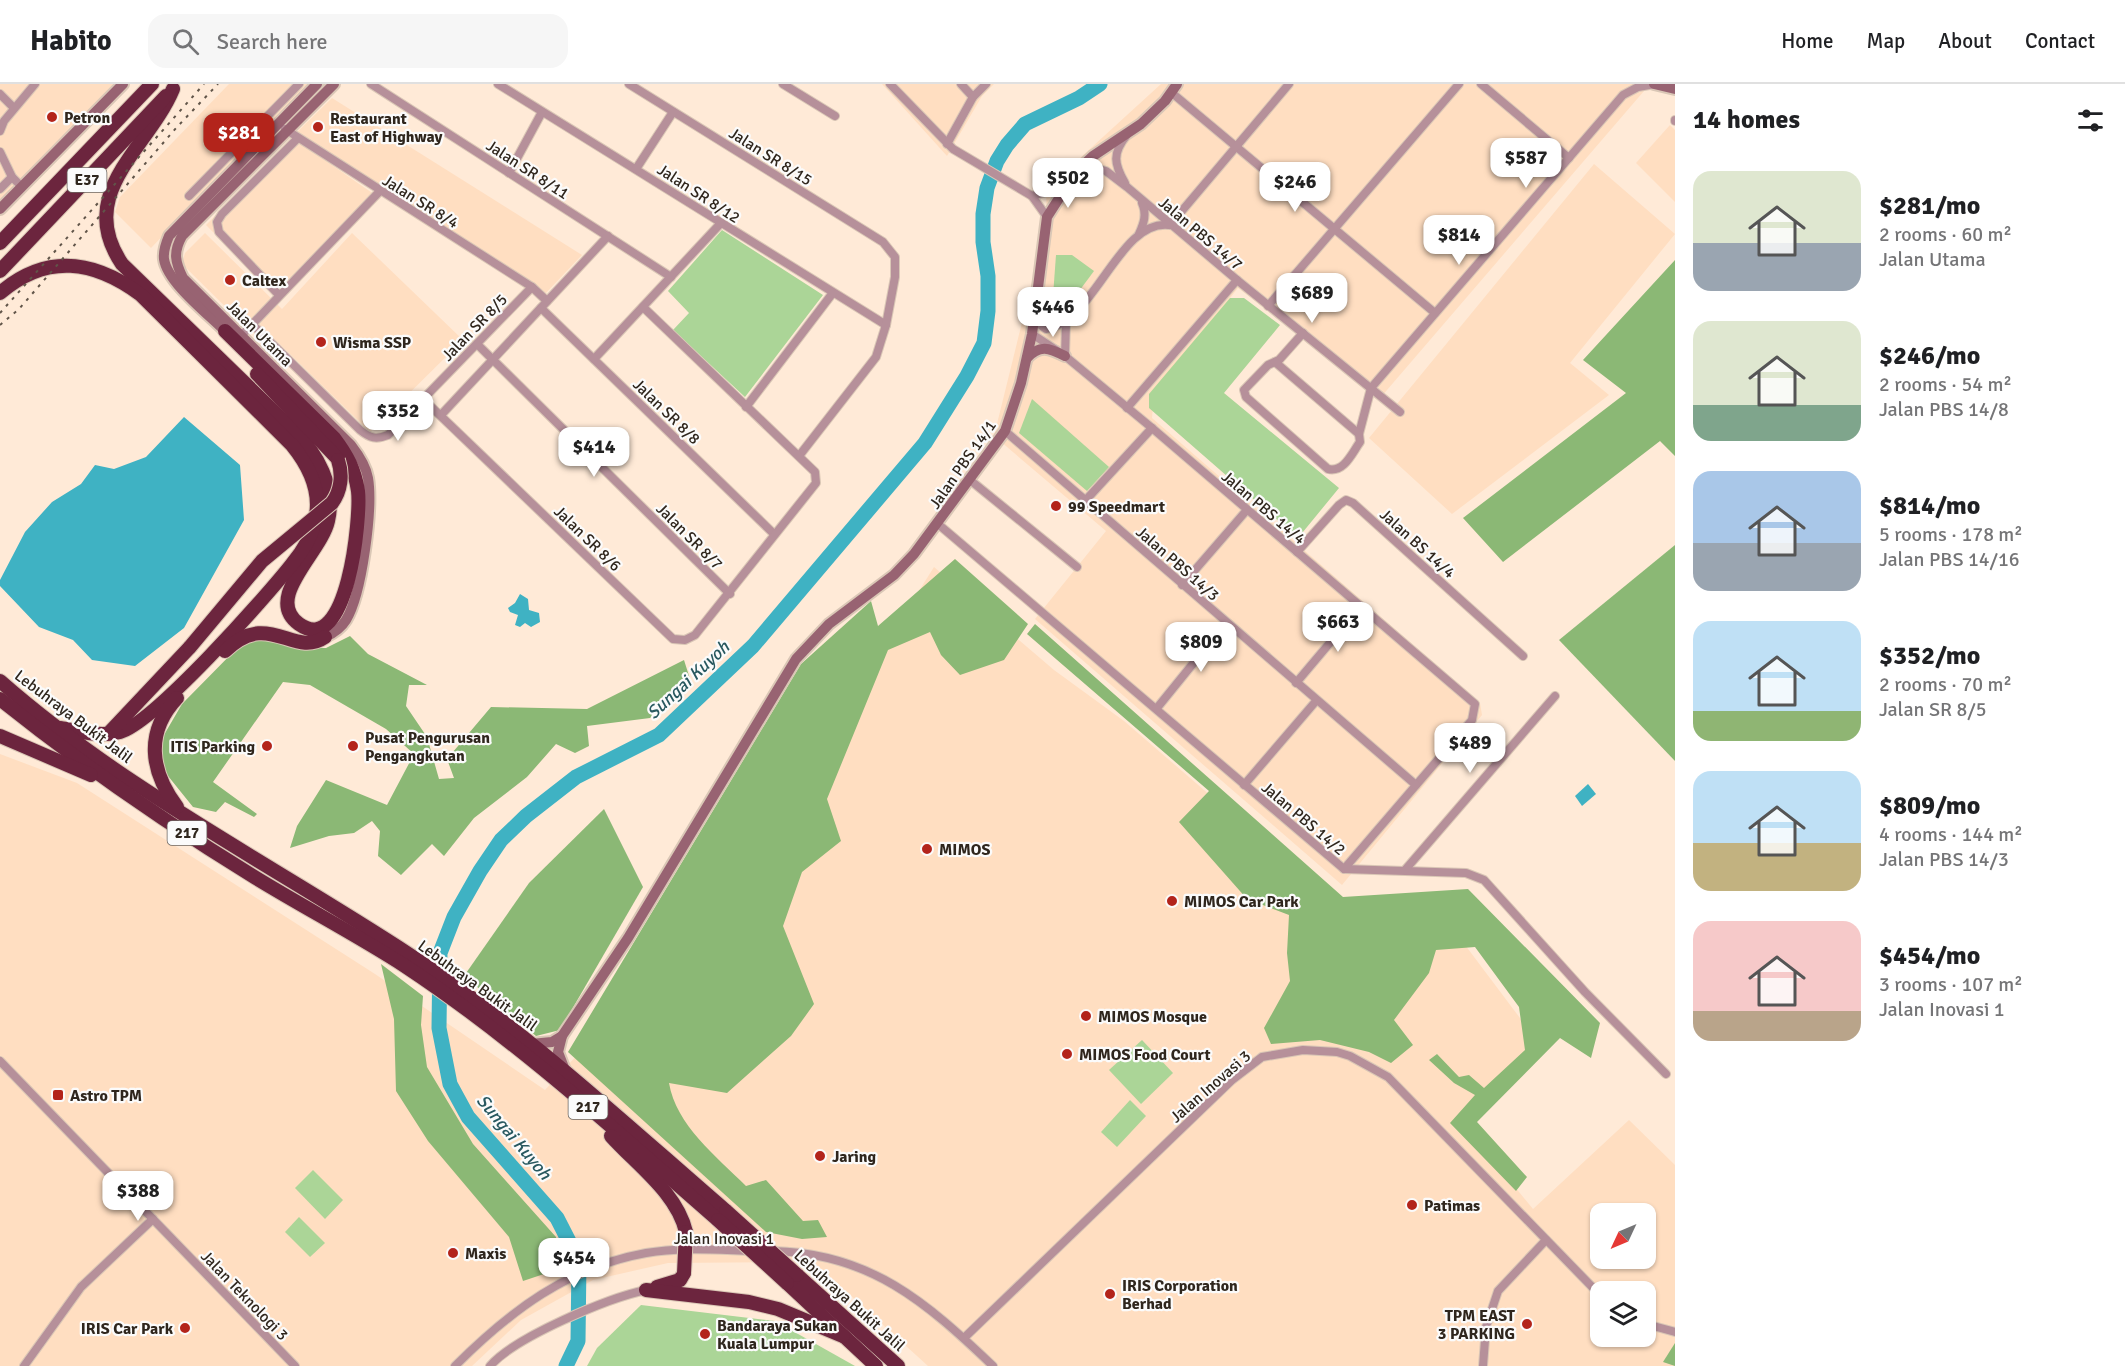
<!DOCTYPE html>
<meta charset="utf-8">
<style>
:root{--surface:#fff;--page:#f6f6f6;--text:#202124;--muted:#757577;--line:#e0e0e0;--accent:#b3241b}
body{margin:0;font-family:Signika,sans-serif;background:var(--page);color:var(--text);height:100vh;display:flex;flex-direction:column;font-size:22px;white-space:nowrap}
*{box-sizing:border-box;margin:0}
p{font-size:20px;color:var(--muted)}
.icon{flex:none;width:33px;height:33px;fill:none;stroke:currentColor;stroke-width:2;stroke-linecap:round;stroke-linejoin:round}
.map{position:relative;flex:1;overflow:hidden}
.details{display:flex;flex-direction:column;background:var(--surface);width:450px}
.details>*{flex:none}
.needle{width:39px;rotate:226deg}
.fabs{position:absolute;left:1590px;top:1119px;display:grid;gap:12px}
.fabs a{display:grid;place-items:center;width:66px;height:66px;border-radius:12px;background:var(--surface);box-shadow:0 2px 4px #0004;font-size:30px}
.price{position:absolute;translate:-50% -51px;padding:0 14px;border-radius:12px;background:#fff;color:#222;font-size:20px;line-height:39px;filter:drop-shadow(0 2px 3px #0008)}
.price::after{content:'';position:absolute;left:50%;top:36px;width:18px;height:14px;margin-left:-9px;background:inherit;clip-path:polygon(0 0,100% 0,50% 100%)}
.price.active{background:var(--accent);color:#fff}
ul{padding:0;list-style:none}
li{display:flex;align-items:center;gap:18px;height:150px;padding:0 18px}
li span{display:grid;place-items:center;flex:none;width:168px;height:120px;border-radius:18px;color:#555}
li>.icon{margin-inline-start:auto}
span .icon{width:72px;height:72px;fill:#fffc;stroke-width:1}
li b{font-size:26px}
h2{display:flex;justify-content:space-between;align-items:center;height:72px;padding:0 18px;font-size:26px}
header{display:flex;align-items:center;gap:36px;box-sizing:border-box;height:84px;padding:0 30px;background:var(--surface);border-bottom:2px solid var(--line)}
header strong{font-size:28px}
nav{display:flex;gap:33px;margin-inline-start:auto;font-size:21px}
.search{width:420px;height:54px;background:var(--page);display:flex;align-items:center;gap:15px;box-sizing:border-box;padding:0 21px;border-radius:18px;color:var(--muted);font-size:22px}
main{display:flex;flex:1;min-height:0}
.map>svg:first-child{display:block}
.built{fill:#ffdec1;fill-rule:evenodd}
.green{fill:#abd597}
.forest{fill:#8bb875}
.water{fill:#3fb2c3}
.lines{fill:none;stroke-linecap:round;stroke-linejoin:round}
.river{stroke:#3fb2c3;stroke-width:15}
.street-casing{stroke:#dac7b6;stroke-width:10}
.secondary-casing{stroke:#dac7b6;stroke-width:14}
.highway-casing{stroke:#dac7b6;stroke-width:16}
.street{stroke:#b6909a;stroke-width:8}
.secondary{stroke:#986372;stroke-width:10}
.highway{stroke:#6c253e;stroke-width:14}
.rail{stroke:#615549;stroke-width:2;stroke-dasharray:3 6;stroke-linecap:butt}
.highway-bridge-casing{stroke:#dac7b6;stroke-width:16;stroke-linecap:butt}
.highway-bridge{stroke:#6c253e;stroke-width:14}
.poi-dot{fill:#b3241b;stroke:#fbfbfb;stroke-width:2}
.labels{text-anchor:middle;stroke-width:4.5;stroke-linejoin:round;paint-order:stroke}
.shield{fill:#fbfbfb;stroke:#6c6660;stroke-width:1.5}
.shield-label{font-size:15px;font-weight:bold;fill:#2f261d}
.poi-label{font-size:16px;font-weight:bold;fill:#2f261d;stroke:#fbfbfb;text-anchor:start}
.street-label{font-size:16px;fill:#2f261d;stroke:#fbfbfb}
.water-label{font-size:18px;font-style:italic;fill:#28585f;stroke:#fbfbfb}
</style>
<header>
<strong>Habito</strong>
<div class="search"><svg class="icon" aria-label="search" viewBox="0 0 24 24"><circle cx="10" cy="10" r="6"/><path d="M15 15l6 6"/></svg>Search here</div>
<nav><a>Home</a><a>Map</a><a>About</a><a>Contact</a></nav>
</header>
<main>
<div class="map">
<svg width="1675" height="1282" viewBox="0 0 1675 1282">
<rect width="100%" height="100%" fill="#ffead7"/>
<g class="built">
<polygon points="0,0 116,0 0,118"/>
<polygon points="229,0 308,0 151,164 115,128 120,113"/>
<polygon points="882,0 994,0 982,12 947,72"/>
<polygon points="1161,0 1650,0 1381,313 1238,204 1154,310 1152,334 1480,619 1482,631 1342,801 1035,535 1106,447 994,352 1047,137 1046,105"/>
<polygon points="332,14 582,171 546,209 295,50"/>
<polygon points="1670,41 1675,46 1675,118 1636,79"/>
<polygon points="293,54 378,113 279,215 206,141"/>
<polygon points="1594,80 1675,150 1570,279 1609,311 1452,430 1369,354"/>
<polygon points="205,149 282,225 352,149 463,256 370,348 253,234 245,242 182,180 185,169"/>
<path d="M934 483 1054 586 1124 637 1335 819 1438 825 1538 958 1461 1037 1533 1125 1629 1036 1675 1081V1282H928L827 1190 793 1178 668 1179 593 1196 521 1236 472 1282H0V670L77 699 375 890 545 1006 591 956 842 629ZM1600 1130H1646V1174H1600ZM1600 1208H1646V1252H1600Z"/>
</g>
<g class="green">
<polygon points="722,146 823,211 745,313 673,246 689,229 668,207"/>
<polygon points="1056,171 1072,171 1094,187 1065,226 1051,239"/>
<polygon points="1230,214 1244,214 1280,241 1224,309 1339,404 1298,454 1149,324 1149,310"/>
<polygon points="1032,315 1109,383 1087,407 1019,349"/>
<polygon points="1142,956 1173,989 1141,1020 1109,986"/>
<polygon points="1130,1016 1146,1032 1117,1063 1101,1048"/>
<polygon points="313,1086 343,1116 325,1135 295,1104"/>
<polygon points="299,1133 325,1159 310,1173 285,1148"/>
<polygon points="641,1221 775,1237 855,1282 587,1282 597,1264"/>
</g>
<g class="forest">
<polygon points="1675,176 1675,372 1660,357 1503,478 1463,434 1626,309 1583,276"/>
<polygon points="1675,461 1675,677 1559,556"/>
<path d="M955 475 1028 540 1004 576 960 591 941 571 930 548 888 566 827 715 841 757 802 788 783 842 814 920 791 952 727 1009 669 999C676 1041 716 1072 746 1102L766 1096 803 1137 818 1136 827 1153 802 1155 766 1148 568 968 801 580 871 517 878 542Z"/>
<polygon points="1035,540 1343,813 1468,805 1600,939 1591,974 1560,954 1477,1038 1527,1093 1516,1107 1450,1039 1475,1011 1454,999 1429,976 1437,970 1459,993 1469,991 1484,1004 1525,966 1519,923 1475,863 1436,866 1429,889 1394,936 1413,961 1391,979 1369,968 1320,956 1271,960 1264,944 1290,897 1287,869 1289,831 1247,815 1179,738 1209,707 1027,550"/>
<polygon points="350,552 368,570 427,601 409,601 406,622 427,653 439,695 454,694 447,675 491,623 587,625 684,576 690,595 650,634 587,642 589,662 575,669 556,660 527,693 474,734 444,772 432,760 401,791 378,772 380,747 372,737 354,749 329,752 290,764 297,742 326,696 387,721 414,670 386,645 310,601 283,598 213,698 257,730 254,733 225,718 216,728 193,723 164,687 161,656 182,620 245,556 267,553 302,564 326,564"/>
<polygon points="604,725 643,803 560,946 536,952 464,892 529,799"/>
<polygon points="381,880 423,912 421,941 427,983 473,1060 556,1153 559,1185 523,1197 509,1153 428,1057 396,1007 394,935"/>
<polygon points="1675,1259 1675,1282 1663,1278"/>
</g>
<g class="water">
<polygon points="184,333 240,381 244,436 184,544 135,582 92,576 73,556 39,543 0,502 0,496 25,448 52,418 81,400 95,381 114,385 146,373"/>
<polygon points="520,510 528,515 529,526 539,529 540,538 531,543 525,539 520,543 515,541 518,531 510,528 508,524 515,519"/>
<polygon points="1588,700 1596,710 1582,722 1575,712"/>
</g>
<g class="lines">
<polyline class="river" points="566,1282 578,1257 579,1177 557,1134 468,1033 450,1000 439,944 440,869 454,833 480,787 501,756 526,732 576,693 659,651 753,562 925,359 967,292 984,259 988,227 988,192 983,158 983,130 987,104 997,77 1007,61 1025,40 1079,14 1100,0"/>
<g class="street-casing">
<g id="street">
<polyline points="371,0 671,193"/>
<polyline points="498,0 886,241"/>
<polyline points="629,0 883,158 895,173 895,193 886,241 876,273 799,372"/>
<polyline points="783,0 835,32"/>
<polyline points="890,0 953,65 1032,112 1047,133"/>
<polyline points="961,0 973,13"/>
<polyline points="1481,0 1569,74"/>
<polyline points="1172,9 1435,229"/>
<polyline points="0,10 14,24"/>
<polyline points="1675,36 1675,37"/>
<polyline points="285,45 532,203 547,217"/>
<polyline points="0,47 4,37 35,0"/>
<polyline points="947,60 973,13 986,0"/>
<polyline points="0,68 12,93 22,103"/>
<polyline points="636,85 673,28"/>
<polyline points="1080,86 1092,83 1106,87 1127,103 1237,196 1400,328"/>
<polyline points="509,89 542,28"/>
<path d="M1125 99C1114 80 1112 69 1127 51"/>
<polyline points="0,105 12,93"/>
<polyline points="189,112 299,0"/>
<polyline points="1032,112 1064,103"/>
<polyline points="1170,141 1289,0"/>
<path d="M1139 150C1144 139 1147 130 1142 119"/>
<polyline points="279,211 219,148 217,138 222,130 298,54"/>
<polyline points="1268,222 1459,0"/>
<polyline points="541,224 774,450"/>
<path d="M1035 237 1046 245C1095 238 1119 135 1169 141"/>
<path d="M252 240 360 346C370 354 376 356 388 351L532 203"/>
<path d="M1303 249 1279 276 1268 281 1244 306 1246 313 1328 385C1344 389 1352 369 1360 358L1359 350 1371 304 1623 11 1638 3 1655 0"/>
<polyline points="1032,250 1065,272 1152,344 1475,620 1472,636 1344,785"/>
<polyline points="241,252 380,107"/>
<polyline points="477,260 730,510"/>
<polyline points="1065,272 1066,239"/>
<polyline points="594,275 721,139"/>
<polyline points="1275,278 1359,350"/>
<polyline points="423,315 673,555 685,556 695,551 816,399 815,388 643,223"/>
<polyline points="746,323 832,210"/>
<polyline points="1127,324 1237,196"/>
<polyline points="441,331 608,152"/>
<polyline points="1005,347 1416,701"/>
<polyline points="970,396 1077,483"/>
<polyline points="1085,417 1152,344"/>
<polyline points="938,440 1344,785 1466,789 1484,796 1585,908 1666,990"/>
<polyline points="1297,468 1339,421 1346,416 1353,419 1523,572"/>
<polyline points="1182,501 1246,427"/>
<polyline points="1296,599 1361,522"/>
<polyline points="1157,624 1226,539"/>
<polyline points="1244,701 1316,617"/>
<polyline points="1405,786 1555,612"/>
<polyline points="0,977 295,1282"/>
<path d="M773 1167C870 1169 926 1218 993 1282"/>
<polyline points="1646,1240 1675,1248"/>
<polyline points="964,1254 1232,996 1262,973 1303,966 1337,968 1350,972 1388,993 1600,1211"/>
<polyline points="24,1282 81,1203 153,1135"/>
<path d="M455 1282C510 1227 568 1183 646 1169 680 1163 717 1166 752 1167"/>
<path d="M490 1282C515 1253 608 1214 646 1206"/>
<polyline points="1483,1282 1486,1243 1498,1207 1546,1156"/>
</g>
</g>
<g class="secondary-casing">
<g id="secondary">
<polyline points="1654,0 1675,5"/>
<polyline points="0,125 123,0"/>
<path d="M225 247C208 230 167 198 164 175 163 167 166 159 169 152L317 0"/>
<path d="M1027 274C1040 260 1049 264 1065 272"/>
<path d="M325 553C334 549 341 544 346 536 362 510 373 424 368 394 366 382 358 370 351 361L183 194C175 178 173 168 182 152L334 0"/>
<polyline points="531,960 552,958 562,952"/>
<polyline points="565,986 558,968 562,952 628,854 796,575 829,540 894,491 914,470 1005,347 1021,299 1032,250 1047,133 1076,88 1093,72 1141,40 1165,17 1177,0"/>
</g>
</g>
<g class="highway-casing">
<g id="highway">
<path d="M173 5C148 65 74 109 122 180L294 347C317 369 336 403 328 437 321 469 263 514 299 540 348 575 361 432 358 407 355 386 347 371 334 354L225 247"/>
<polyline points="0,159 152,0"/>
<polyline points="0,187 166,12"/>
<path d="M0 209C47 169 94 176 141 211L292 361C309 382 322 408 315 436 312 452 302 468 292 480 266 513 154 639 120 648 101 653 80 648 61 644"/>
<polyline points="257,290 337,374"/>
<path d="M225 567C269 524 293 575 325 553"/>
<path d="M0 597C124 706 273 781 410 871 524 945 624 1039 726 1127"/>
<path d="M177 614C145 648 150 687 177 723"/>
<path d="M0 615C81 680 168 740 256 794 305 824 357 851 405 882 517 956 617 1048 718 1136"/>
<polyline points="108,650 190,563"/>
<polyline points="0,652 91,691"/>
<path d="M611 1052C637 1081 677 1109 686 1148"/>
<polyline points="797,1191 898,1282"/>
<polyline points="787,1199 876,1282"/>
<polyline points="657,1203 680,1196 684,1189"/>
<polyline points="646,1206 749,1218 778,1225 843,1252"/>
</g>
</g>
<use href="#street" class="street"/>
<use href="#secondary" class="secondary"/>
<use href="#highway" class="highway"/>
<g class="rail">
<polyline points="0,229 204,0"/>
<polyline points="0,241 19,225 177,43 218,0"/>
</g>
<g class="highway-bridge-casing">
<g id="highway-bridge">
<path d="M190 563 262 477 332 419C341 407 343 391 338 376"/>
<polyline points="726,1127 797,1191"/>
<polyline points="718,1136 787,1199"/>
<polyline points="684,1189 686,1148"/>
</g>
</g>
<use href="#highway-bridge" class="highway-bridge"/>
</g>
<g class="poi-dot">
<circle cx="52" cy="33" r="6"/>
<circle cx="318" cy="43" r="6"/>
<circle cx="230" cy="196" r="6"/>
<circle cx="321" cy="258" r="6"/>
<circle cx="1056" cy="422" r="6"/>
<circle cx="267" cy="662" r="6"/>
<circle cx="353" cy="662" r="6"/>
<circle cx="927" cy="765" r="6"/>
<circle cx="1172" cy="817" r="6"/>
<circle cx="1086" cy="932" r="6"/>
<circle cx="1067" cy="970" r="6"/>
<rect x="52" y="1005" width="12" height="12" rx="3"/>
<circle cx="820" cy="1072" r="6"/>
<circle cx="1412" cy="1121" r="6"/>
<circle cx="453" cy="1169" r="6"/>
<circle cx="1110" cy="1210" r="6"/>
<circle cx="1527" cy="1240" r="6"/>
<circle cx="185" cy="1244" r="6"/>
<circle cx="705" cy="1250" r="6"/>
</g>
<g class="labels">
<g class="shield">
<rect x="67.5" y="84" width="39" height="24" rx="4.5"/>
<rect x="167.5" y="737" width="39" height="24" rx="4.5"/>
<rect x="568.5" y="1011" width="39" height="24" rx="4.5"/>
</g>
<g class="shield-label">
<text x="87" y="101">E37</text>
<text x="187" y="754">217</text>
<text x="588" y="1028">217</text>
</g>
<g class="poi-label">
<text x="64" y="39">Petron</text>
<text x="330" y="40">Restaurant<tspan x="330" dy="18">East of Highway</tspan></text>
<text x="242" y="202">Caltex</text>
<text x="333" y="264">Wisma SSP</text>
<text x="1068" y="428">99 Speedmart</text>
<text x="365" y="659">Pusat Pengurusan<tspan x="365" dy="18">Pengangkutan</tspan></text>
<text x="255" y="668" text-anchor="end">ITIS Parking</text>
<text x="939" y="771">MIMOS</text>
<text x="1184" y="823">MIMOS Car Park</text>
<text x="1098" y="938">MIMOS Mosque</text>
<text x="1079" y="976">MIMOS Food Court</text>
<text x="70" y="1017">Astro TPM</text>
<text x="832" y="1078">Jaring</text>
<text x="1424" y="1127">Patimas</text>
<text x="465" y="1175">Maxis</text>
<text x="1122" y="1207">IRIS Corporation<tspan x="1122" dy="18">Berhad</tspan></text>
<text x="1515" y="1237" text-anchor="end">TPM EAST<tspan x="1515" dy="18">3 PARKING</tspan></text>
<text x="717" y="1247">Bandaraya Sukan<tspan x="717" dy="18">Kuala Lumpur</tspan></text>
<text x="173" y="1250" text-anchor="end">IRIS Car Park</text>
</g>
<g class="street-label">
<text transform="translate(771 72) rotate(32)" y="6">Jalan SR 8/15</text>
<text transform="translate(528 85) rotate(33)" y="6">Jalan SR 8/11</text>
<text transform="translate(699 109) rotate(33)" y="6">Jalan SR 8/12</text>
<text transform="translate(421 117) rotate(32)" y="6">Jalan SR 8/4</text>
<text transform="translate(1201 149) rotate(40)" y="6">Jalan PBS 14/7</text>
<text transform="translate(474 243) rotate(-46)" y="6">Jalan SR 8/5</text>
<text transform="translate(260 249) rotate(45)" y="6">Jalan Utama</text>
<text transform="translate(667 327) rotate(44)" y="6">Jalan SR 8/8</text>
<text transform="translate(962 380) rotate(-55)" y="6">Jalan PBS 14/1</text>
<text transform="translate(1264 423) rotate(40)" y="6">Jalan PBS 14/4</text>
<text transform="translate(690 452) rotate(45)" y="6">Jalan SR 8/7</text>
<text transform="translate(588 454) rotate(44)" y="6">Jalan SR 8/6</text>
<text transform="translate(1418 459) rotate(42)" y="6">Jalan BS 14/4</text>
<text transform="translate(1178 479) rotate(41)" y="6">Jalan PBS 14/3</text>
<text transform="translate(74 632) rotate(37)" y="6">Lebuhraya Bukit Jalil</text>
<text transform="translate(1304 734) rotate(40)" y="6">Jalan PBS 14/2</text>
<text transform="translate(478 901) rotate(36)" y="6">Lebuhraya Bukit Jalil</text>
<text transform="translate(1210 1002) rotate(-41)" y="6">Jalan Inovasi 3</text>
<text x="724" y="1160">Jalan Inovasi 1</text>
<text transform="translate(245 1211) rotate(46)" y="6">Jalan Teknologi 3</text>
<text transform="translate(850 1216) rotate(42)" y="6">Lebuhraya Bukit Jalil</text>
</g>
<g class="water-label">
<text transform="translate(688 596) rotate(-43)" y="6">Sungai Kuyoh</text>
<text transform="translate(514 1053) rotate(50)" y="6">Sungai Kuyoh</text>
</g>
</g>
</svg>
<div class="fabs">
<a><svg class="needle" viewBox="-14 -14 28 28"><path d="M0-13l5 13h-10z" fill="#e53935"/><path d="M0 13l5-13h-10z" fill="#757577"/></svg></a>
<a><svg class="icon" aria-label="layers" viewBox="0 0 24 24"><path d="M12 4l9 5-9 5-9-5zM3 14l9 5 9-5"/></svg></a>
</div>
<b class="price active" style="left:239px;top:80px">$281</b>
<b class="price" style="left:1526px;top:105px">$587</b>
<b class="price" style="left:1068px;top:125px">$502</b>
<b class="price" style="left:1295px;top:129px">$246</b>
<b class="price" style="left:1459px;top:182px">$814</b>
<b class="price" style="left:1312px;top:240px">$689</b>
<b class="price" style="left:1053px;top:254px">$446</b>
<b class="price" style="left:398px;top:358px">$352</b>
<b class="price" style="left:594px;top:394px">$414</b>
<b class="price" style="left:1338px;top:569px">$663</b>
<b class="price" style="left:1201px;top:589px">$809</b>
<b class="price" style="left:1470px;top:690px">$489</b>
<b class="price" style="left:138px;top:1138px">$388</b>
<b class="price" style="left:574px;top:1205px">$454</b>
</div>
<section class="details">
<h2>14 homes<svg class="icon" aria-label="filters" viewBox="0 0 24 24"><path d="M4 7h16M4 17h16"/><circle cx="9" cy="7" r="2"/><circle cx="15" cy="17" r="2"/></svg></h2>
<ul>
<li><span style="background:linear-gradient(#dfe7d0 60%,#9aa5b1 0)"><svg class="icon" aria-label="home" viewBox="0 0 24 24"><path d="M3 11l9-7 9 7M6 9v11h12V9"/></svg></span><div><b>$281/mo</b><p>2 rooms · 60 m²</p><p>Jalan Utama</p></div></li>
<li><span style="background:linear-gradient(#dfe7d0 70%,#7fa58c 0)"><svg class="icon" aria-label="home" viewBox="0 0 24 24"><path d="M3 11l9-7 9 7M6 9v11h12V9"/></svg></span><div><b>$246/mo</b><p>2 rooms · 54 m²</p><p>Jalan PBS 14/8</p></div></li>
<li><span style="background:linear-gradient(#a9c7e8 60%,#9aa5b1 0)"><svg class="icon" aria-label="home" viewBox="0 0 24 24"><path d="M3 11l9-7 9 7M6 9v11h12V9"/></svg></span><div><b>$814/mo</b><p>5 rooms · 178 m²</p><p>Jalan PBS 14/16</p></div></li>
<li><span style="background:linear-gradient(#bfe0f5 75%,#8fb573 0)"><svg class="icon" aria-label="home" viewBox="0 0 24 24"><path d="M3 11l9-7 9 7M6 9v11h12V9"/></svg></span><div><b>$352/mo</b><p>2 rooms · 70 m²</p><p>Jalan SR 8/5</p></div></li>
<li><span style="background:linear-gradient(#bfe0f5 60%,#c2b280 0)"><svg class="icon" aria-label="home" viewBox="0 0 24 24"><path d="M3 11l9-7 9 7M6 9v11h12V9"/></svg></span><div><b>$809/mo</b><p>4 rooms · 144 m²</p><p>Jalan PBS 14/3</p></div></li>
<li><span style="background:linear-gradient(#f6c9c9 75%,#b9a48a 0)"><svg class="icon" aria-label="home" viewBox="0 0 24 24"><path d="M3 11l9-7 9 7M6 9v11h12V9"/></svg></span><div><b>$454/mo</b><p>3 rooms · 107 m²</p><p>Jalan Inovasi 1</p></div></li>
</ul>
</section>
</main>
